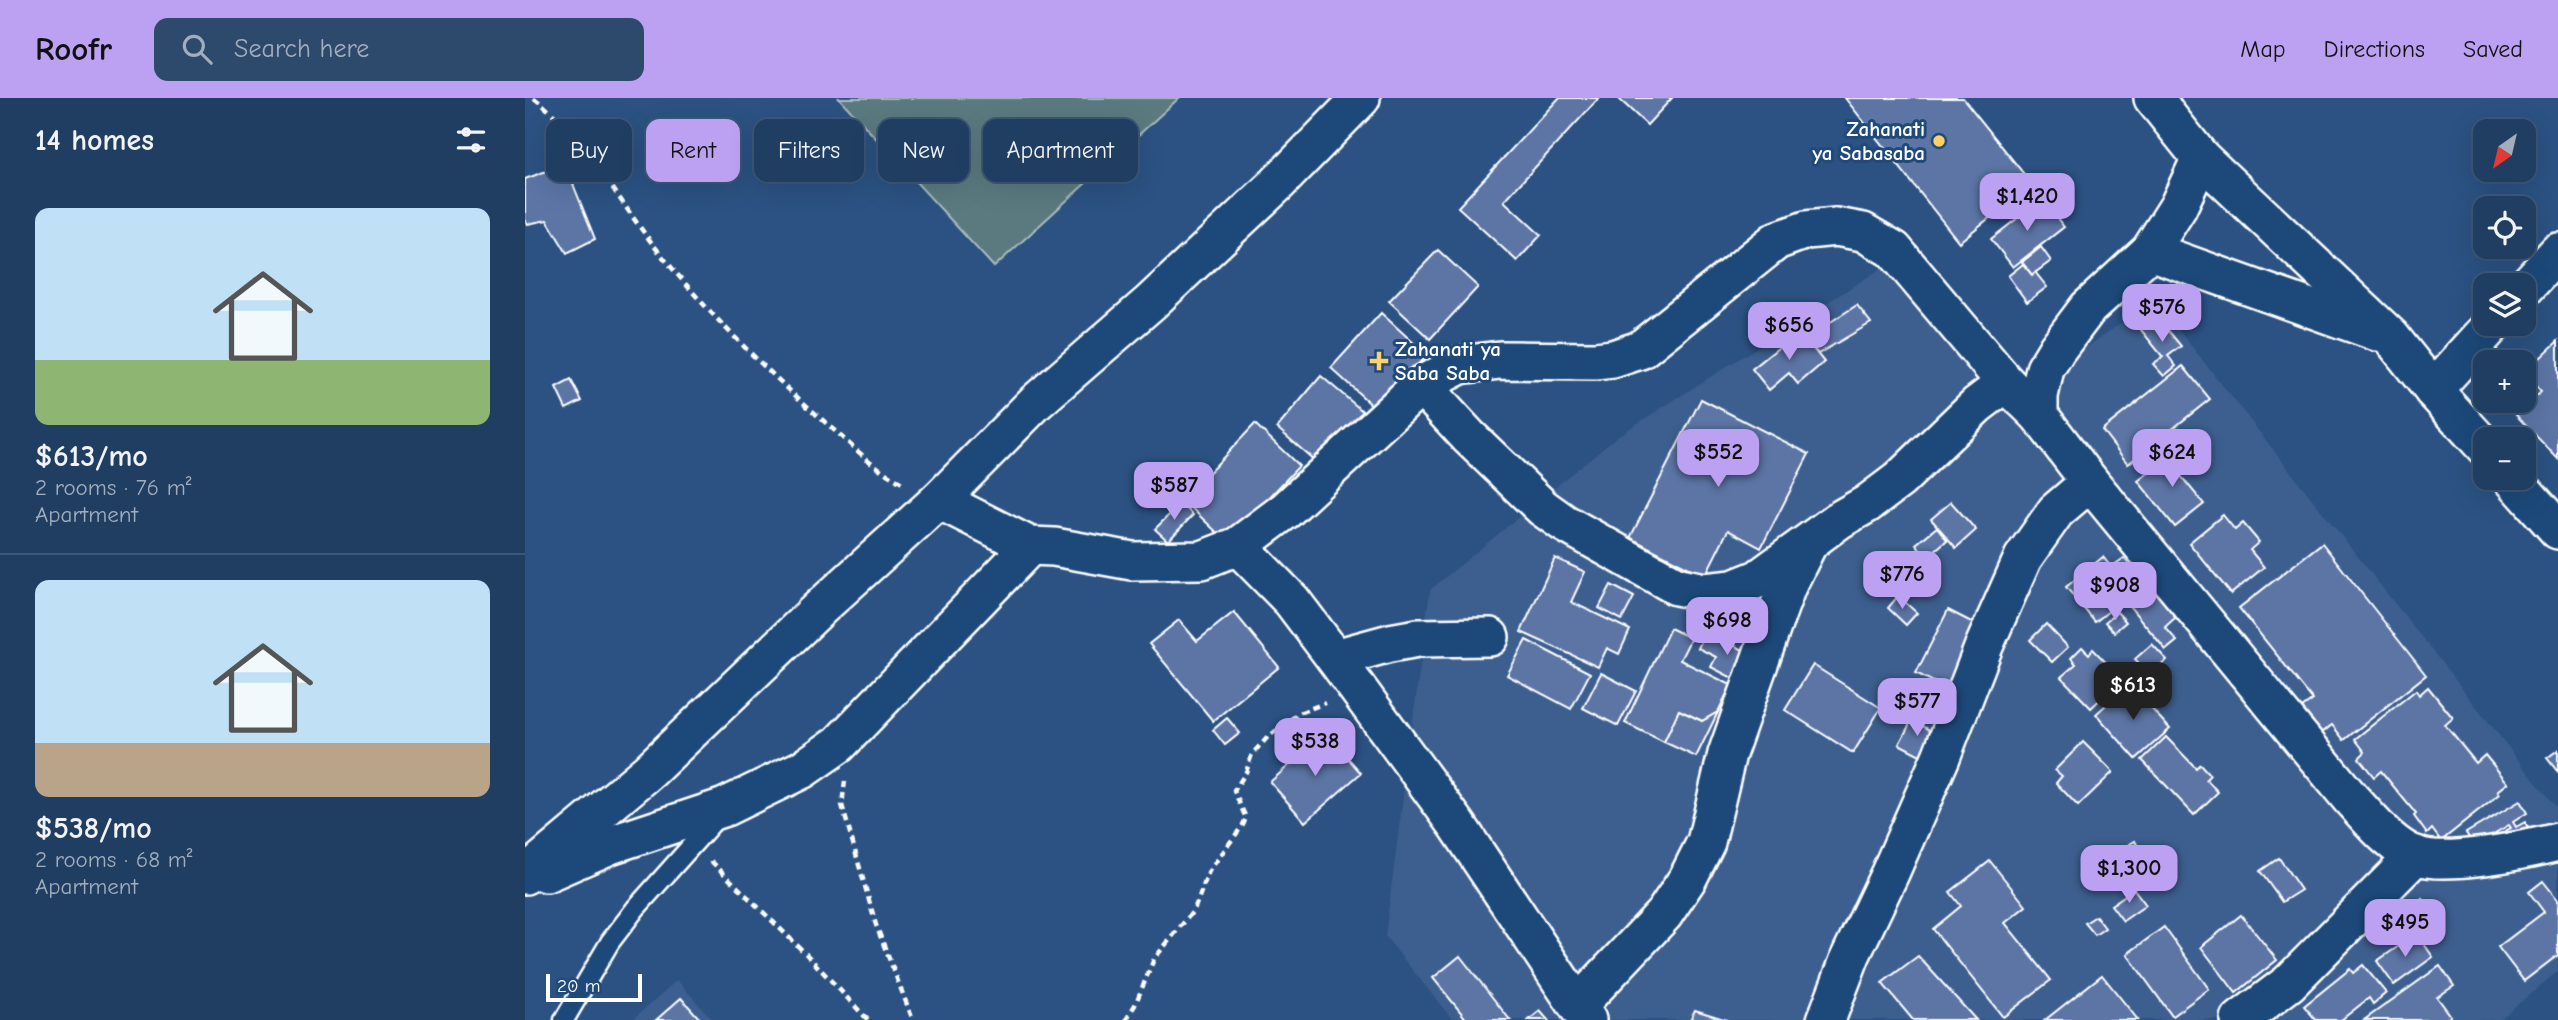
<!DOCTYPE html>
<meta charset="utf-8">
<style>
:root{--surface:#203e62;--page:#2d496b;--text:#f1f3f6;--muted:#a2aebe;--line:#3d5777;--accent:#bca0f2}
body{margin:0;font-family:"Comic Neue",sans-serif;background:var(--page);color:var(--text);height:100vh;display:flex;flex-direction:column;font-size:26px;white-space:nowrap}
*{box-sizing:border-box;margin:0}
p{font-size:23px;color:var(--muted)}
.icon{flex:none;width:38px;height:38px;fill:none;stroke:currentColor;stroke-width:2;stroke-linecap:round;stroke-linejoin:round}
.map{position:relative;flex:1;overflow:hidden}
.drawer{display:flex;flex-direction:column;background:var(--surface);width:525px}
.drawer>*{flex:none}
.hud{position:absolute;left:21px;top:21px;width:665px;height:63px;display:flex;gap:14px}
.needle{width:46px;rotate:214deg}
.fabs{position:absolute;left:1948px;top:21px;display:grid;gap:14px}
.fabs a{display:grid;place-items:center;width:63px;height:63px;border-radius:14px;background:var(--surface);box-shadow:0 7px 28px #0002,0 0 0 2px var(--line);font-size:35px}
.scale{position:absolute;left:21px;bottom:18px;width:96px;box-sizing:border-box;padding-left:7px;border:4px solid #fff;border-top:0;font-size:19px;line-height:24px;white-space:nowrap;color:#fff;-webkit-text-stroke:5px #1f4a7a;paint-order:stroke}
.price{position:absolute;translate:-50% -60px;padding:0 16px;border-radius:14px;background:var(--accent);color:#111;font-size:23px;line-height:46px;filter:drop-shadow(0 2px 4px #0008)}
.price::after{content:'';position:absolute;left:50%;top:42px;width:21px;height:16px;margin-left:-10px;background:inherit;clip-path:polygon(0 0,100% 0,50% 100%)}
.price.current{background:#222;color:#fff}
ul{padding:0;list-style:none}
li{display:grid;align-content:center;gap:14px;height:371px;padding:0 35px}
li+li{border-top:2px solid var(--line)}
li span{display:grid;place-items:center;height:217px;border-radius:14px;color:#555}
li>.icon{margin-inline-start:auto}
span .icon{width:126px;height:126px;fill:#fffc;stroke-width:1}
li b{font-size:30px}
h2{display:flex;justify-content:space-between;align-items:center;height:84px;padding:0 35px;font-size:30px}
.chip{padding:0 24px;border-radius:14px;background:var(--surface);box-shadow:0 7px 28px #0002,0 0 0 2px var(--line);font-size:24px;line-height:63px}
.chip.current{background:var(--accent);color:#111}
header{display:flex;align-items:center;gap:42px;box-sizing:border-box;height:98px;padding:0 35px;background:var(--accent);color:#111}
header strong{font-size:33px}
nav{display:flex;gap:38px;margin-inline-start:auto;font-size:24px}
.search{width:490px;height:63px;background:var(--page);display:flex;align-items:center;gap:18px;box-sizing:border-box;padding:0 24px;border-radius:14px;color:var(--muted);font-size:26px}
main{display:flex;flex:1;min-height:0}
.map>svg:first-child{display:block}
.built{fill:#3d5f8f}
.green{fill:#5a7a7f;stroke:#acbcbf;stroke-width:2}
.building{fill:#5b74a5;stroke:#fff;stroke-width:2}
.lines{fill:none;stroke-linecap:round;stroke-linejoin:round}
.lane-casing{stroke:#fff;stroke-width:23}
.street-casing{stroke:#fff;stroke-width:42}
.path{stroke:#fff;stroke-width:4.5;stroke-dasharray:7 5;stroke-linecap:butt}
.lane{stroke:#1f4a7a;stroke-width:18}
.street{stroke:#1f4a7a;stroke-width:37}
.poi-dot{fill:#ffd166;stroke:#1f4a7a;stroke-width:2.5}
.labels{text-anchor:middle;stroke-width:6;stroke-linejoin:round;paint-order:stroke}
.poi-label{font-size:21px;font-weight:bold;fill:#fff;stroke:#1f4a7a;text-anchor:end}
</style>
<header>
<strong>Roofr</strong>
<div class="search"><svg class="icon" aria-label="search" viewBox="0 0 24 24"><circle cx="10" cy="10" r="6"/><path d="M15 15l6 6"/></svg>Search here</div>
<nav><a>Map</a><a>Directions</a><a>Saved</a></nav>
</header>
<main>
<section class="drawer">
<h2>14 homes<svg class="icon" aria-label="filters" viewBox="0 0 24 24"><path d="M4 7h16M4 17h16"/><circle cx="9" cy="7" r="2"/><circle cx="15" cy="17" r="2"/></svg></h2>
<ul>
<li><span style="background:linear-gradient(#bfe0f5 70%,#8fb573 0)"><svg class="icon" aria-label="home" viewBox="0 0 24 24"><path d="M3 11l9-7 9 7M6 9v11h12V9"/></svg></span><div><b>$613/mo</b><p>2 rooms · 76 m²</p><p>Apartment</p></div></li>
<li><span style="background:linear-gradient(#bfe0f5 75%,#b9a48a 0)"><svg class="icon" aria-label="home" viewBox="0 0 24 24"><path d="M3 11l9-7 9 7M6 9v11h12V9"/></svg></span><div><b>$538/mo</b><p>2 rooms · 68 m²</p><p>Apartment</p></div></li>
</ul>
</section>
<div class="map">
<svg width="2033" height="922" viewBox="0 0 2033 922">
<rect width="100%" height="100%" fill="#2b5283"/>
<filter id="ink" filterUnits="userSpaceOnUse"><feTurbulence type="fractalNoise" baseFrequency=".0143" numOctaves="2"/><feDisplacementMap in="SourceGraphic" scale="14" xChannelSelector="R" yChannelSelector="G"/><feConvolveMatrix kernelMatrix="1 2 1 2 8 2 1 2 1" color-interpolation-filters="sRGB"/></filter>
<g filter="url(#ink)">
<g class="built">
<polygon points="1360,168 1482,304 1630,202 2033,712 2033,873 1974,922 928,922 860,838 905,492 1091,339"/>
<polygon points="152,882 188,922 107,922"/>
</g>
<polygon class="green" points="314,0 654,0 469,169"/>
<g class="building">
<polygon points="1034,0 1074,0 979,103 1016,137 992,163 933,109"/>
<polygon points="1093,0 1147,0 1122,27"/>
<polygon points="1320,0 1438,0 1507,86 1434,144"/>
<polygon points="40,66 70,141 42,155 22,122 2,126 0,122 0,81"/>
<polygon points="1517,101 1539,129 1488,169 1466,141"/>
<polygon points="1516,149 1526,163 1507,177 1497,164"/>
<polygon points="913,152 953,189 905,241 864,203"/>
<polygon points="1498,166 1507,177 1510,174 1522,189 1502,204 1483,178"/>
<polygon points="1332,207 1346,225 1293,256 1279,241"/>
<polygon points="856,215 902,257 851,311 806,270"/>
<polygon points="1632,219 1656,248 1643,258 1651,268 1639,278 1628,266 1638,259 1616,232"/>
<polygon points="1274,233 1299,264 1273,286 1264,275 1244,292 1227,271"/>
<polygon points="2033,243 2033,361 1991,317 2016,294 1999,275"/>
<polygon points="1658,268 1685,301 1603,366 1577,332"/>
<polygon points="796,278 841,316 797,369 752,330"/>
<polygon points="46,282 57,303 41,311 31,290"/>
<polygon points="1176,301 1284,356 1236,450 1203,432 1180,478 1105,440"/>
<polygon points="730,326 774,368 702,444 658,402"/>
<polygon points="1653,352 1666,369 1655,377 1679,406 1650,429 1613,383"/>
<polygon points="1426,404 1451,432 1431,450 1406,421"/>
<polygon points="656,405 668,417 643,443 630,431"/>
<polygon points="1698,417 1710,432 1718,425 1734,444 1725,452 1739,469 1706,496 1664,445"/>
<polygon points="1412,429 1422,442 1402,459 1391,446"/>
<polygon points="1797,445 1901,577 1819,642 1807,627 1797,635 1777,610 1788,602 1714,510"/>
<polygon points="1578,459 1586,469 1599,460 1610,474 1596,485 1600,488 1584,501 1590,508 1570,524 1541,489"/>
<polygon points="1030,460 1060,474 1046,504 1105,532 1094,556 1082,550 1073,569 996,534"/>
<polygon points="1622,485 1651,519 1640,529 1652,543 1641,552 1600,503"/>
<polygon points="1086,487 1109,499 1097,522 1074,510"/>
<polygon points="1373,498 1392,515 1381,527 1363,510"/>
<polygon points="1423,512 1458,530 1426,593 1391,575"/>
<polygon points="709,514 754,569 688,623 624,546 654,522 672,543"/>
<polygon points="1592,514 1601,524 1589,534 1580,524"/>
<polygon points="1521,526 1543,549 1527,564 1505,542"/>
<polygon points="1145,530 1166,540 1155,562 1206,587 1193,614 1177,623 1154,612 1139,644 1100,625"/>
<polygon points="1181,533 1230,558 1217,585 1186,569 1191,559 1173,550"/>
<polygon points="1001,542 1065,575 1046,611 982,577"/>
<polygon points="1627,546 1642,562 1625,577 1610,561"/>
<polygon points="1557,549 1564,556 1568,551 1597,581 1566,610 1536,579 1551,566 1546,560"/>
<polygon points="1288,567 1356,610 1328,655 1260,612"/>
<polygon points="1076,575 1111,593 1093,628 1058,610"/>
<polygon points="1604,586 1645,631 1611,661 1571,616"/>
<polygon points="1903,589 1928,620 1920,627 1951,665 1960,657 1983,685 1973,693 1975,696 1916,743 1907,731 1902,736 1889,718 1891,716 1856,673 1849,679 1834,660 1840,654 1830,641 1891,592 1894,597"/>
<polygon points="1400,593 1425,608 1415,624 1391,610"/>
<polygon points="1154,612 1177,623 1193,614 1171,659 1139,644"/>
<polygon points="702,620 715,635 700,647 688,632"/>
<polygon points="1387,622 1410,635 1397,658 1374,646"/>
<polygon points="801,635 836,675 780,724 745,684"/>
<polygon points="1641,639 1671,670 1675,666 1685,677 1681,681 1693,694 1669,717 1617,662"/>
<polygon points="1558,644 1588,674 1553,708 1531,685 1537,678 1530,672"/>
<polygon points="2033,652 2033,674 2022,660"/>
<polygon points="1995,703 2002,715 1988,724 1991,729 2000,724 2005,733 1964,742 1986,730 1984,727 1949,747 1941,735"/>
<polygon points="1610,743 1618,757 1608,762 1600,749"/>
<polygon points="1754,760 1776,792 1757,804 1735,773"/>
<polygon points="1465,763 1501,808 1480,825 1526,882 1478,919 1408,831 1436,808 1425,794"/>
<polygon points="2018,783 2033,802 2033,857 1999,883 1973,849 2019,814 2004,794"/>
<polygon points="1609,791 1621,807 1598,823 1586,807"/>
<polygon points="1897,800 1919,818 1904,837 1882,819"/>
<polygon points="1716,817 1752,862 1711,895 1676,849"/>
<polygon points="1571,818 1580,830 1570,837 1560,825"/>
<polygon points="1639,829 1684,891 1647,918 1602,856"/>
<polygon points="1892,836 1908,859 1869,887 1852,863"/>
<polygon points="935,858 985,922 942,922 908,880"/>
<polygon points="1393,858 1451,922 1388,922 1357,885"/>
<polygon points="1838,867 1861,895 1848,906 1844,900 1816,922 1791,922 1779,908 1825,871 1828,875"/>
<polygon points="1915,868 1929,888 1912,899 1926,918 1920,922 1839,922"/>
<polygon points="1577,877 1613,922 1520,922"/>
<polygon points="156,900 176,922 131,922"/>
<polygon points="1170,912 1202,922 1165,922"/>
<polygon points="1015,913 1023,922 1004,922"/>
</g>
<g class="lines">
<g class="lane-casing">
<polyline id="lane" points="39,922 85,844 111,810 194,717"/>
</g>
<g class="street-casing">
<g id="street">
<polyline points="1628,0 1676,60 1866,239 1908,292 1960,349"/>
<path d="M1676 60 1653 109 1625 153 1563 210 1532 251 1520 271 1514 298V317L1565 384 1826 701C1845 721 1866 749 1892 758 1923 768 2000 752 2033 744"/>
<polyline points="1625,153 1852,234"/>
<polyline points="1998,192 2033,154"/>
<polyline points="896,287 944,339 1018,410 1039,425 1151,488 1180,494 1208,491 1233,481 1314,422 1342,406 1374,382 1452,307 1481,285"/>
<polyline points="1908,292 1968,226"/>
<polyline points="1987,380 2033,432"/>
<polyline points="414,402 505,448 529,449 607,463 677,462 713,448 761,412 896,287 935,267 975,262 1070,263 1088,261 1115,252 1251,143 1281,132 1311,129 1338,134 1369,152 1481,285 1514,317"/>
<polyline points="713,448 767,503 810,560 933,728 1062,922"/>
<polyline points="810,560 865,545 893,540 965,539"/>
<polyline points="21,775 85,747 200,709 278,671 314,646 505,448"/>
<polyline points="0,777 124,673 295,510 414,402 511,304 625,205 751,87 836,0"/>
<polyline points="1053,907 1139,816 1163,780 1181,744 1202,656 1248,526 1262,488 1282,448"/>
<polyline points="1301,922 1326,857 1365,775 1416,659 1459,548 1498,460 1531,413 1565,384"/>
<polyline points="1715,922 1764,885 1891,757"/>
</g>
</g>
<g class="path">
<path d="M9 0C56 36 85 89 120 136 173 206 235 267 301 325 326 347 351 372 381 387"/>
<polyline points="320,683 317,707 351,827 388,922"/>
<polyline points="186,763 281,856 343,922"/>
<polyline points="601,922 610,907 629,861 669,812 684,773 718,727 721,720 709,693 721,674 727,656 743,639 774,615 800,605"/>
</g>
<use href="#lane" class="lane"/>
<use href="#street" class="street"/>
</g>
</g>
<g class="poi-dot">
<circle cx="1414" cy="43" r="7"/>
<path d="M850.5 252.5h7v7h7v7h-7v7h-7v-7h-7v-7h7z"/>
</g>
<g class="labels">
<g class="poi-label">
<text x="1400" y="38">Zahanati<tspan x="1400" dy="24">ya Sabasaba</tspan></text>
<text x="870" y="258" text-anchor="start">Zahanati ya<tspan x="870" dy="24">Saba Saba</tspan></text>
</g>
</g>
</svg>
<div class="fabs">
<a><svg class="needle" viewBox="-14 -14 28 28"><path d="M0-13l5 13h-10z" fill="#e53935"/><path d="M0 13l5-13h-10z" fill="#a2aebe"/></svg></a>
<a><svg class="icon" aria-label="locate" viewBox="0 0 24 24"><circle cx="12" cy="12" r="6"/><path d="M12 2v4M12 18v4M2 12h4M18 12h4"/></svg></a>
<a><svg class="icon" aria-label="layers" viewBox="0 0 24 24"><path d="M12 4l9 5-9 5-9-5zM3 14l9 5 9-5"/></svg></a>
<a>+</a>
<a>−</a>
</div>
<div class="scale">20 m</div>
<b class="price" style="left:1502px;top:135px">$1,420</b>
<b class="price" style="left:1637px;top:246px">$576</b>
<b class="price" style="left:1264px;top:264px">$656</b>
<b class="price" style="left:1193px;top:391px">$552</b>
<b class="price" style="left:1647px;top:391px">$624</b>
<b class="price" style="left:649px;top:424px">$587</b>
<b class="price" style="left:1377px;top:513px">$776</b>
<b class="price" style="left:1590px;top:524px">$908</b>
<b class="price" style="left:1202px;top:559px">$698</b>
<b class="price current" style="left:1608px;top:624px">$613</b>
<b class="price" style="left:1392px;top:640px">$577</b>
<b class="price" style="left:790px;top:680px">$538</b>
<b class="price" style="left:1604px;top:807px">$1,300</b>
<b class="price" style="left:1880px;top:861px">$495</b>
<div class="hud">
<a class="chip">Buy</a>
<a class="chip current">Rent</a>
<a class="chip">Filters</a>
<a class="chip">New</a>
<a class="chip">Apartment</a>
</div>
</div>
</main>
